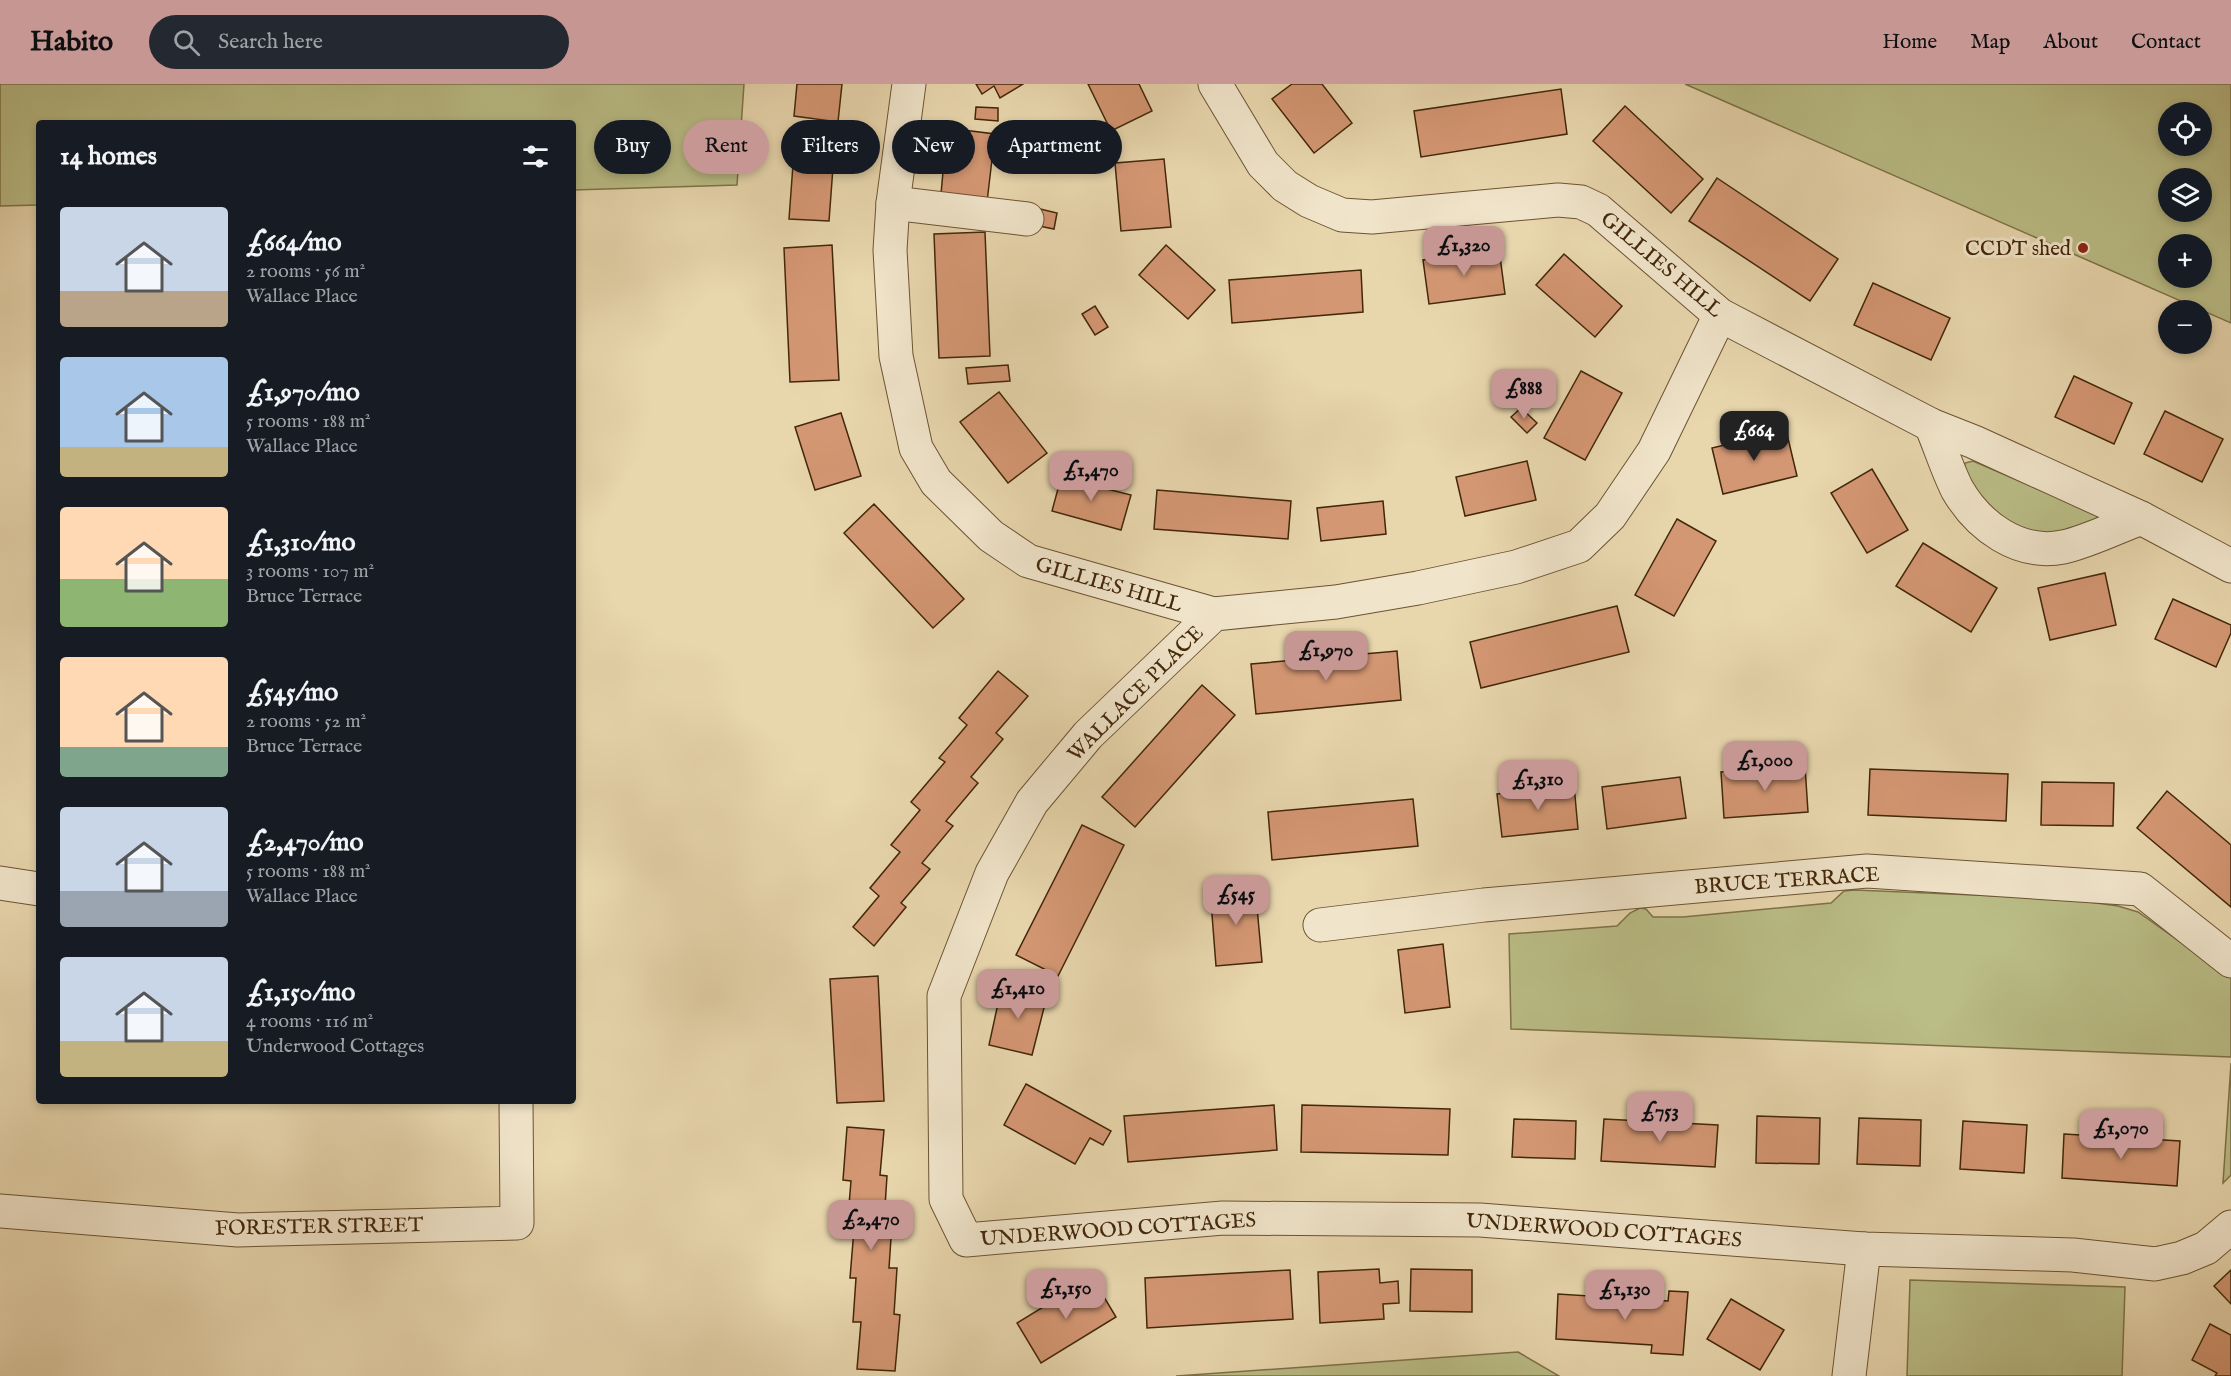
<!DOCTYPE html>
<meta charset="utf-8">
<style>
:root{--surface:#171b24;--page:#242831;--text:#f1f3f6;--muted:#9ea1a6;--accent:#c59692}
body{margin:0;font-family:"IM FELL English",serif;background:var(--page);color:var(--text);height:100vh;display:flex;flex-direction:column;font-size:22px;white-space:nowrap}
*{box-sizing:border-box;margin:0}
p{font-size:20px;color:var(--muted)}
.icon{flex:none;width:33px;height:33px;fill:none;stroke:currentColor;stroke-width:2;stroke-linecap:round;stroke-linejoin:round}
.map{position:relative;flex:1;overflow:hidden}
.panel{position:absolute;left:36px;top:36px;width:540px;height:984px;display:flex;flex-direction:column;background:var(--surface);border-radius:6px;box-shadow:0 3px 9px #0003}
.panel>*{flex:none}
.top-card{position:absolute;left:594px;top:36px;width:570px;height:54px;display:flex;gap:12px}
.tools{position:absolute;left:2158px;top:18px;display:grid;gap:12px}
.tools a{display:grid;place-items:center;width:54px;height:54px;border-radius:50%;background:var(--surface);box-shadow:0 3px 9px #0003;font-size:30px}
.price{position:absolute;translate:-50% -51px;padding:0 14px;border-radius:12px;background:var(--accent);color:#111;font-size:20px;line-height:39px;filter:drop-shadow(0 2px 3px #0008)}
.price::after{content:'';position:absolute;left:50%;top:36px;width:18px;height:14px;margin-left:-9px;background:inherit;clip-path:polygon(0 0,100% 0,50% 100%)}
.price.active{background:#222;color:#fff}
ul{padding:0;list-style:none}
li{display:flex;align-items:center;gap:18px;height:150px;padding:0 24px}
li span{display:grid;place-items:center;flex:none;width:168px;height:120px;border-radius:6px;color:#555}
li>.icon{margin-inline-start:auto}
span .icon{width:72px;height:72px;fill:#fffc;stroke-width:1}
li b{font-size:26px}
h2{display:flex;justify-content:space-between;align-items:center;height:72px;padding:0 24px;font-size:26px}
.chip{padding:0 21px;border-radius:27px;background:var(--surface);box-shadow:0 3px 9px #0003;font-size:21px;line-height:54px}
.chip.active{background:var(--accent);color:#111}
header{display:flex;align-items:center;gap:36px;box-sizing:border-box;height:84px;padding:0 30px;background:var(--accent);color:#111}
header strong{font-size:28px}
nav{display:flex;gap:33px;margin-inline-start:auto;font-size:21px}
.search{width:420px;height:54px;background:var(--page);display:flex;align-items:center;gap:15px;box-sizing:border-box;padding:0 21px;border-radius:33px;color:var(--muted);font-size:22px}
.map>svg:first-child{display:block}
.green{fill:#babd86;stroke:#7e7248;stroke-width:1.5;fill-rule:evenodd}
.building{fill:#d49773;stroke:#422709;stroke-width:1.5}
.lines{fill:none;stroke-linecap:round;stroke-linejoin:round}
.minor-casing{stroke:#6c5332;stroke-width:35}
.minor{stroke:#f0e4ca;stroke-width:33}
.poi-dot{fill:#8f2418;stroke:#f0e4ca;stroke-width:2}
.labels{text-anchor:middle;stroke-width:6;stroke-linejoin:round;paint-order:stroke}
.poi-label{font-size:21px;fill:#422709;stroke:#f0e4ca;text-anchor:end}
.street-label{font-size:21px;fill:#422709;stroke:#f0e4ca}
</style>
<header>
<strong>Habito</strong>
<div class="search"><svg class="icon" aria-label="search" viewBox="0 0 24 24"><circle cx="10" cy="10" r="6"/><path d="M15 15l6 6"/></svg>Search here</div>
<nav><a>Home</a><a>Map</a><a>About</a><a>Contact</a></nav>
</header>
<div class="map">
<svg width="2231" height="1292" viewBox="0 0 2231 1292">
<rect width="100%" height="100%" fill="#e8d6ad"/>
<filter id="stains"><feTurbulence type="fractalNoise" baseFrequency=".00333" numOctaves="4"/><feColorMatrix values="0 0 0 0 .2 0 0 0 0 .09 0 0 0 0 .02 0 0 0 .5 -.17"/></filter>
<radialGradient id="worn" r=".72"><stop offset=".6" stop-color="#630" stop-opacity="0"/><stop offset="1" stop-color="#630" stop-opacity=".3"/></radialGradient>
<g class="green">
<polygon points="0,0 744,0 737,101 573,106 573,39 39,39 39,121 0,122"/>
<path d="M1685 0H2231V239ZM2202 28V62H2169V28ZM2202 94V128H2169V94ZM2169 160H2202V194H2169Z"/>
<polygon points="1973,377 2102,433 2098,439 2040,455 1990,428 1964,389 1965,379"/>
<polygon points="1855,806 2067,815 2118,822 2138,828 2231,894 2231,973 1511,945 1509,850 1617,842 1630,829 1640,824 1646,825 1653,833 1683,833 1831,819 1844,807"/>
<polygon points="2231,979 2231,1091 2223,1099"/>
<polygon points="1910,1196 2125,1203 2122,1292 1907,1292"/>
<polygon points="1518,1268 1559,1292 1176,1292"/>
</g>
<g class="building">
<polygon points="797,0 842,0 838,38 794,32"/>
<polygon points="976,0 1023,0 1000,14 994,2 982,10"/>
<polygon points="1088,0 1139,0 1152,27 1111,47"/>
<polygon points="1292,0 1322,0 1352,39 1314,69 1272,15"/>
<polygon points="1561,5 1567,50 1421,73 1414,27"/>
<polygon points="1625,22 1703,95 1671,129 1593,57"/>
<polygon points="976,23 998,24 998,37 975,35"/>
<polygon points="947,44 995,50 987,118 941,110"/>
<polygon points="794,67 834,70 829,137 789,135"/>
<polygon points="1164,75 1171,143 1121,147 1115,79"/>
<polygon points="1717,94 1838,175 1810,217 1689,137"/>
<polygon points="1032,123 1057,129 1054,145 1029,140"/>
<polygon points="985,148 990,272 939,274 934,150"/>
<polygon points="832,161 839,296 790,298 784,164"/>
<polygon points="1166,161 1215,206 1188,235 1139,191"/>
<polygon points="1499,165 1505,210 1429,220 1423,176"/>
<polygon points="1564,170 1622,222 1595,253 1536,201"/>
<polygon points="1361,186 1363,228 1232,239 1229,196"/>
<polygon points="1873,199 1950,234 1931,276 1854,241"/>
<polygon points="1095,222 1108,243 1095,251 1082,230"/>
<polygon points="1008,281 1010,297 968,300 966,284"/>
<polygon points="1581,287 1622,309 1585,376 1544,354"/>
<polygon points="2074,292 2132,319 2114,360 2055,333"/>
<polygon points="999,308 1047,369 1008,399 960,338"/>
<polygon points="1521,324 1537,339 1527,349 1511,333"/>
<polygon points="2165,327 2223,355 2202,398 2144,370"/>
<polygon points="841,329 861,392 815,406 795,343"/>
<polygon points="1786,346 1797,392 1723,410 1712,364"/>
<polygon points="1527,377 1536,416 1465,432 1456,393"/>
<polygon points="1872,385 1908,446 1867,469 1831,409"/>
<polygon points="1062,390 1090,398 1092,391 1105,395 1103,404 1131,411 1121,446 1052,427"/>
<polygon points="1157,406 1291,417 1288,455 1154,445"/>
<polygon points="1383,417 1386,450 1321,457 1317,424"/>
<polygon points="874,420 964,515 933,544 844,449"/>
<polygon points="1677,435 1716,457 1674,532 1635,511"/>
<polygon points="1923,459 1997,504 1971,548 1896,502"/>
<polygon points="2105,489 2116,541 2050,556 2038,504"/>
<polygon points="2173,515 2231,541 2231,549 2216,583 2155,555"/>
<polygon points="1617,522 1629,568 1481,604 1470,558"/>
<polygon points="1397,567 1401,616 1256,630 1251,580"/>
<polygon points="998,587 1028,612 996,649 1003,655 971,693 978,699 946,737 953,742 922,779 930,785 901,819 906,823 874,862 853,843 879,812 870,804 900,768 891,761 920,726 911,718 945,678 939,674 967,641 959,634"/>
<polygon points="1202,601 1235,631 1135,743 1102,713"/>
<polygon points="1805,682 1808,728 1724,734 1721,688"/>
<polygon points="1870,685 2008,690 2006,737 1868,731"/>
<polygon points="1680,693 1686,734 1607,745 1602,703"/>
<polygon points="2042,698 2114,699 2113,742 2041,741"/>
<polygon points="1574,701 1578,745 1502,753 1497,710"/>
<polygon points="2167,707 2231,761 2231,823 2137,744"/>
<polygon points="1413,715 1418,762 1272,776 1268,728"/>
<polygon points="1082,741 1124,761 1058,892 1016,871"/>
<polygon points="1255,801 1262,878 1216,882 1210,805"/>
<polygon points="1443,860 1450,923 1405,929 1398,866"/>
<polygon points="878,892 884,1017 837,1019 830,895"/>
<polygon points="1002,901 1047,912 1032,971 989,961"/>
<polygon points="1026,1000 1111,1047 1103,1061 1090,1054 1075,1080 1004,1041"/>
<polygon points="1274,1021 1277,1066 1128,1078 1124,1032"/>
<polygon points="1302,1021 1450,1025 1448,1071 1301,1068"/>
<polygon points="1757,1032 1820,1034 1819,1080 1756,1079"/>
<polygon points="1859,1034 1921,1036 1920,1082 1857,1080"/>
<polygon points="1514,1035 1576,1037 1575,1075 1512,1073"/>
<polygon points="1604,1035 1718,1041 1715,1083 1601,1077"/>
<polygon points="1963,1037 2027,1041 2024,1089 1960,1085"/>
<polygon points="847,1043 884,1046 880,1091 887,1092 884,1138 892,1139 889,1184 897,1184 894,1230 900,1231 895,1287 857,1285 861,1238 853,1238 856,1194 850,1194 854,1145 847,1145 851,1097 843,1096"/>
<polygon points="2064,1050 2180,1057 2177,1102 2062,1094"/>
<polygon points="1379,1185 1380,1199 1398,1197 1399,1219 1383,1220 1384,1235 1320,1239 1318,1188"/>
<polygon points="1411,1185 1472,1186 1472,1228 1410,1227"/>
<polygon points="1290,1186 1293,1235 1147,1244 1145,1194"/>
<polygon points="2231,1186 2231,1220 2214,1202"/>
<polygon points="1092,1193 1116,1233 1041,1279 1017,1239"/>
<polygon points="1669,1207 1688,1208 1683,1271 1651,1269 1652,1261 1556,1255 1558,1210 1668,1217"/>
<polygon points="1731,1215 1784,1246 1760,1286 1707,1255"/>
<polygon points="2210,1240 2231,1251 2231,1292 2215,1292 2217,1289 2192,1276"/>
</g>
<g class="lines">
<g class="minor-casing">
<g id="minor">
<polyline points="909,0 893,119 890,166 896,272 916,364 936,398 991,452 1028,477 1214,530"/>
<polyline points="1215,0 1263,80 1285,102 1309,117 1342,131 1372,133 1558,116 1581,118 1598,126 1720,231 1931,341 1974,358 2141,434 2231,482"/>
<polyline points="893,119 1027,135"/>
<polyline points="1720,231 1654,367 1610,432 1579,462 1516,483 1418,504 1336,518 1214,530 1088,651 1032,718 992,789 944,912 946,1115 966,1156 1223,1134 1480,1136 1864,1165 2073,1171 2155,1180 2182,1174 2206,1164 2231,1143"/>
<path d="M1931 341C1940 362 1947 385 1957 405 1978 442 2019 472 2063 463 2087 458 2117 443 2141 434"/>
<polyline points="0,799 39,805"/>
<polyline points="1320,841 1484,821 1867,787 2140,805 2231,877"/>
<polyline points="0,1127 238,1146 517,1139 516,1017"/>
<polyline points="1849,1292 1864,1165"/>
</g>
</g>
<use href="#minor" class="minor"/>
</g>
<circle class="poi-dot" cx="2083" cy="164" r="6"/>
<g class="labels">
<g class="poi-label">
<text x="2071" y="171">CCDT shed</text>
</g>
<g class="street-label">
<text transform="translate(1662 180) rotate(40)" y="7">GILLIES HILL</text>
<text transform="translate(1109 500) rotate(16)" y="7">GILLIES HILL</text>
<text transform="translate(1135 609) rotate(-45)" y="7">WALLACE PLACE</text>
<text transform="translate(1787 796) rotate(-4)" y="7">BRUCE TERRACE</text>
<text transform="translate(319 1142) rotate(-1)" y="7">FORESTER STREET</text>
<text transform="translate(1118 1145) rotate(-4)" y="7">UNDERWOOD COTTAGES</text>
<text transform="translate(1604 1146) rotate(4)" y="7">UNDERWOOD COTTAGES</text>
</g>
</g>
<rect width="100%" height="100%" filter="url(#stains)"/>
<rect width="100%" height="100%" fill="url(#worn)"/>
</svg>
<div class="tools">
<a><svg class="icon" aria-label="locate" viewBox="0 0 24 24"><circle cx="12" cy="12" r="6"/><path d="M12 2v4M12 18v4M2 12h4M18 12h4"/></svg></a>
<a><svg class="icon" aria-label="layers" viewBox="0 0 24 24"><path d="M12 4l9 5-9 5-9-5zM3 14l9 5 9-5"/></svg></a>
<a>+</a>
<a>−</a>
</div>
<b class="price" style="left:1464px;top:193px">£1,320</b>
<b class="price" style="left:1524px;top:336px">£888</b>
<b class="price active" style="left:1754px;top:378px">£664</b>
<b class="price" style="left:1091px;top:418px">£1,470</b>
<b class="price" style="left:1326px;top:598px">£1,970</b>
<b class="price" style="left:1765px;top:708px">£1,000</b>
<b class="price" style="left:1538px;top:727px">£1,310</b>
<b class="price" style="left:1236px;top:842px">£545</b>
<b class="price" style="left:1018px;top:936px">£1,410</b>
<b class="price" style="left:1660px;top:1059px">£753</b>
<b class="price" style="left:2121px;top:1076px">£1,070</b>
<b class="price" style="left:871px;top:1167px">£2,470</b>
<b class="price" style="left:1066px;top:1236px">£1,150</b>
<b class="price" style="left:1625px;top:1237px">£1,130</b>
<div class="top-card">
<a class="chip">Buy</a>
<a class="chip active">Rent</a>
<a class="chip">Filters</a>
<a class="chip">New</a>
<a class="chip">Apartment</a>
</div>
<section class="panel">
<h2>14 homes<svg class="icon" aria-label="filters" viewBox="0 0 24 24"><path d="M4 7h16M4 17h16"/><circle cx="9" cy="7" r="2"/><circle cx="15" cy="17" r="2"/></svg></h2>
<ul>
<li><span style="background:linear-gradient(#c9d6e8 70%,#b9a48a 0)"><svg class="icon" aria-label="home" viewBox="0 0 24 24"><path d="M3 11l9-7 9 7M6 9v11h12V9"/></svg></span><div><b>£664/mo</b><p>2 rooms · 56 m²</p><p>Wallace Place</p></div></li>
<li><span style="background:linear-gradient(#a9c7e8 75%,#c2b280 0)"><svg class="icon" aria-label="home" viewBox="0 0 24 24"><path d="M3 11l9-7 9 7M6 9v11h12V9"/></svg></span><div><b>£1,970/mo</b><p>5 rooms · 188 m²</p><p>Wallace Place</p></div></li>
<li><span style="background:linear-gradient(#ffd9b3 60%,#8fb573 0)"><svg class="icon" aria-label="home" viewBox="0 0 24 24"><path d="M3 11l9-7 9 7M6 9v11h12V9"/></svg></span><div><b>£1,310/mo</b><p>3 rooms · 107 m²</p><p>Bruce Terrace</p></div></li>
<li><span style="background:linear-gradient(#ffd9b3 75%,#7fa58c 0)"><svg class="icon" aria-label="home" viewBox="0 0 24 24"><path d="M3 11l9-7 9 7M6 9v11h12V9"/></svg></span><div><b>£545/mo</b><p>2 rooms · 52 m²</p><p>Bruce Terrace</p></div></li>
<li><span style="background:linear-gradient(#c9d6e8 70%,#9aa5b1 0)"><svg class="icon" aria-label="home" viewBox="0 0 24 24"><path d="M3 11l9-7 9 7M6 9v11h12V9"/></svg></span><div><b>£2,470/mo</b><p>5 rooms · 188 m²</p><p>Wallace Place</p></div></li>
<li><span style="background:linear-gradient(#c9d6e8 70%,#c2b280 0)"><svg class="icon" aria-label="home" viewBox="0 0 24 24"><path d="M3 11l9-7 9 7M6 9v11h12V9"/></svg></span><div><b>£1,150/mo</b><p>4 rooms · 116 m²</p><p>Underwood Cottages</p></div></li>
</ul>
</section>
</div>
